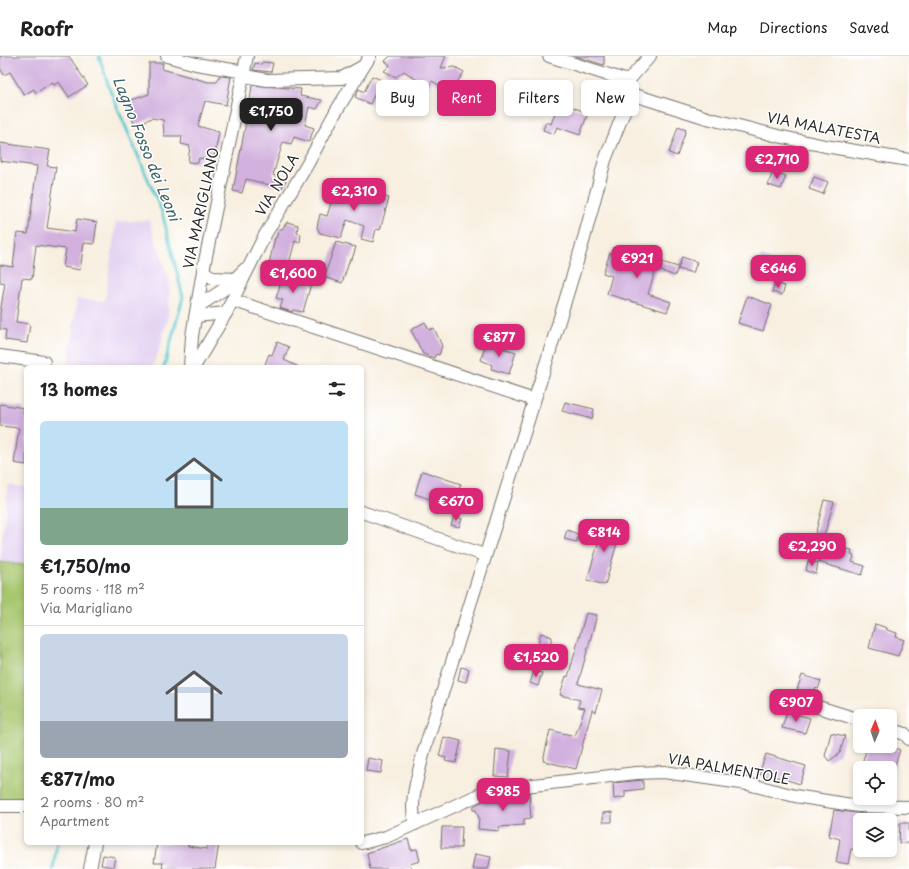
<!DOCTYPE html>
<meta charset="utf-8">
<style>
:root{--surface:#fff;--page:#f2f2f2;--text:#202124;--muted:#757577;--line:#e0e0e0;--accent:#db2777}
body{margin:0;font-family:"Playpen Sans",sans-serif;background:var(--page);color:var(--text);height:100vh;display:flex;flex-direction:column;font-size:15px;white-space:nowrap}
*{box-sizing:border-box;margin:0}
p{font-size:13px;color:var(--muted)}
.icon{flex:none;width:22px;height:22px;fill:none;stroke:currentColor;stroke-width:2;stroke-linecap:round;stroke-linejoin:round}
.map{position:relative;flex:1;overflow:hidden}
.panel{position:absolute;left:24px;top:309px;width:340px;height:480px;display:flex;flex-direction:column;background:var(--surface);border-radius:6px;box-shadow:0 2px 6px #0003}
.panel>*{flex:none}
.hud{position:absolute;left:376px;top:24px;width:380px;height:36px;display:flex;gap:8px}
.needle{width:26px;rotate:2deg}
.buttons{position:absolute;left:853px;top:653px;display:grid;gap:8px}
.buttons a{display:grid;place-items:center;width:44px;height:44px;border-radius:6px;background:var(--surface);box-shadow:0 2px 6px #0003;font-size:20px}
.price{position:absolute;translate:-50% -34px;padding:0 9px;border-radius:8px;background:var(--accent);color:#fff;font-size:13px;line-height:26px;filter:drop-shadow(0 1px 2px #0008)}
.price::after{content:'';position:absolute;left:50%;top:24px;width:12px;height:9px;margin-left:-6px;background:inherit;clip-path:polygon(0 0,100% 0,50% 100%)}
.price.on{background:#222;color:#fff}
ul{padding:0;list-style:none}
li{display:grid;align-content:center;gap:8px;height:212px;padding:0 16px}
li+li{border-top:1px solid var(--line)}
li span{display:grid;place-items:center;height:124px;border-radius:6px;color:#555}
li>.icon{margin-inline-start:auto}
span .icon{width:72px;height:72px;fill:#fffc;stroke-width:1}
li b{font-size:17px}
h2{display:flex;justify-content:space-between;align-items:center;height:48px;padding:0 16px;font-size:17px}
.chip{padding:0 14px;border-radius:6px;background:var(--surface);box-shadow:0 2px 6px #0003;font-size:14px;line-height:36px}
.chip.on{background:var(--accent);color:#fff}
header{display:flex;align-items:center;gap:24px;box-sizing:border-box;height:56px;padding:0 20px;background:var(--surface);border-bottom:1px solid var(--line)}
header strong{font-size:19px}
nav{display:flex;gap:22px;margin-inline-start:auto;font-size:14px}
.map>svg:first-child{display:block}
.built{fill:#e4d3f2}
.green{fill:#a7c66e;stroke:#69784c}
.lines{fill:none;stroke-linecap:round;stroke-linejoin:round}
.stream{stroke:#5bc8d2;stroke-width:3}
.building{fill:#d2b1de}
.minor-casing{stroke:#73706a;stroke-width:14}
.minor{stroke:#fff;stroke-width:12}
.labels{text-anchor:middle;stroke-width:3;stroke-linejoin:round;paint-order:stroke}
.street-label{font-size:14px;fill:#2b2b2b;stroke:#fff}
.water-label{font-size:15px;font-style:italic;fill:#3c6265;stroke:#fff}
</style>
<header>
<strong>Roofr</strong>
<nav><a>Map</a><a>Directions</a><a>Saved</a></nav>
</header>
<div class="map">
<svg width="909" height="813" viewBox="0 0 909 813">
<rect width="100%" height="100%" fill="#fff"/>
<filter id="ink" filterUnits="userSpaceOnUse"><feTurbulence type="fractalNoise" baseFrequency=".025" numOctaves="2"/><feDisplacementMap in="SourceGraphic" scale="8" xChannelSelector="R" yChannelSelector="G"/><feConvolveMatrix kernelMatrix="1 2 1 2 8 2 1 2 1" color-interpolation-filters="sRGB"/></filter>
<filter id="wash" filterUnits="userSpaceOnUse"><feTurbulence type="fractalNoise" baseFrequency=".012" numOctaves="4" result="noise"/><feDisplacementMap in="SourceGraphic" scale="16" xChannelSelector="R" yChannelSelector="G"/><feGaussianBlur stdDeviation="0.9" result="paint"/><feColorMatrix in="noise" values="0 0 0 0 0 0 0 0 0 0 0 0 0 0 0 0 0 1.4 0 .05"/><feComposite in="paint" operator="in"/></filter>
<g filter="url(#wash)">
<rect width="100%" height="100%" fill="#f8efe0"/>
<g class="built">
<polygon points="149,164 170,227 168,260 159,294 152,311 68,311 77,243 105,245 116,166"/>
<polygon points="8,428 26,431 26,508 0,505"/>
</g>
<polygon class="green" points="0,506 26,509 26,745 0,745"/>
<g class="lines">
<g class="stream">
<polyline points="99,0 110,34 162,156 183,241 164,311"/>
<polyline points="53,813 57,787"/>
</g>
</g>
<g id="blocks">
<g class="building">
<polygon points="0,0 69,0 88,29 69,41 59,26 54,29 52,26 36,37 34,33 24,39 10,16 4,19 0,12"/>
<polygon points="390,0 446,0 441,12 455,11 464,16 451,36 432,25 426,34 418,30 420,26 404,15 396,21 384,15 390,9 385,5"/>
<polygon points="575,0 604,0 604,9"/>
<polygon points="263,6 273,7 271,16 253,14 255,7 261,8"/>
<polygon points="149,7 163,7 162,13 208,26 217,26 219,20 231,21 226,49 205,45 198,70 219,76 214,104 199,102 198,107 188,106 190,90 181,88 182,80 164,80 163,64 152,62 135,69 126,46 149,38"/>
<polygon points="372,20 381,24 370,48 355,41 359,33 364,36"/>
<polygon points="252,29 301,33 300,40 322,44 317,53 309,51 305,69 314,72 309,86 294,81 291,88 283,86 273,119 286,125 282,132 246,123 242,137 233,135 250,45"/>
<polygon points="559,46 588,57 580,79 557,71 554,78 543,74 546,66 551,68"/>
<polygon points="678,71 686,74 677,100 669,97"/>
<polygon points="0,87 50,94 47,110 56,111 47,172 75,176 77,163 97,166 94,188 84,187 80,214 63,211 66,193 36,189 32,223 22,222 16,266 30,268 27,287 5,284 6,274 0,273 0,257 5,227 0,226 0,209 13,211 17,177 28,178 37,110 0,105"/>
<polygon points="773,115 786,120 781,133 768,129"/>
<polygon points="814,121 828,126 823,138 809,133"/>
<polygon points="337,128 389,142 380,174 376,173 373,186 361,183 364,170 347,164 341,182 320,177 317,171 320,158 327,160"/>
<polygon points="287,166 298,169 297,177 301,178 300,187 295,185 287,215 268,212 275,182 276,182 279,173 282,173"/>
<polygon points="336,186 356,191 352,203 350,203 342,227 324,221"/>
<polygon points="640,194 650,197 648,202 678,211 675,220 656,213 648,238 671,246 667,256 607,238 612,220 603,217 610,197 637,204"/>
<polygon points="761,200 770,204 766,213 757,210"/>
<polygon points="682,201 697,206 693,217 678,213"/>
<polygon points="283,220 311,228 303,256 293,254 292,256 280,252 283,244 276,242"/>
<polygon points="775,227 785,230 782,239 772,236"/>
<polygon points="747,240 772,249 763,275 738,267"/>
<polygon points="425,266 429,274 434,272 442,290 439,299 436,298 434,302 423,298 411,274"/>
<polygon points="277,286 289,291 284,304 299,311 264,311 269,298 272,299"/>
<polygon points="486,287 516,296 509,318 491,313 492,309 481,304"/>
<polygon points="565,346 594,353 592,363 562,355"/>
<polygon points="0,348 24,352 23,357 26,357 26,409 14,407 19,372 0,370"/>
<polygon points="422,415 461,428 453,451 415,438"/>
<polygon points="824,444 834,446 822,486 814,483"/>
<polygon points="454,460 462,463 459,471 451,469"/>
<polygon points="588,464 621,473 605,529 587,524 602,475 587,467"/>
<polygon points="567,474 578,478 577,486 564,483"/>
<polygon points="825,481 835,484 833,490 852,494 851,499 854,500 852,506 865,510 862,519 818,506"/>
<polygon points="808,505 818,507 816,518 806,515"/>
<polygon points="586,557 597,559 578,628 602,634 596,656 592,654 576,713 543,705 550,674 575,680 585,652 578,651 580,644 560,639 566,620 568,621"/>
<polygon points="875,568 887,572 887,574 897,577 896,581 904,584 898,600 869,592"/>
<polygon points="541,577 552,581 550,589 538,586"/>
<polygon points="461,611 469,613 466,626 458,624"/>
<polygon points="534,615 542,617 538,630 530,627"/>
<polygon points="802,619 821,625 818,633 815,632 813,642 796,637"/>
<polygon points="787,656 810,662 805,677 782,672"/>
<polygon points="831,677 845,680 840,697 829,705 825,700"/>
<polygon points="444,681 461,685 456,707 445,705 446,702 439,700"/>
<polygon points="889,690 900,694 894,712 875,712 862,707 867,692 874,694 875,691 887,695"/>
<polygon points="496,693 511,695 508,721 494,720"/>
<polygon points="766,698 806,710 800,728 774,720 773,722 759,718"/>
<polygon points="368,702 383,705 381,717 366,715"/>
<polygon points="643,724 643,733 625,735 625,741 614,743 613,727"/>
<polygon points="529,737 531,762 524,763 524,769 499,771 499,775 478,773 479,762 476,754 473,754 474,750 485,744"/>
<polygon points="834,754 878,760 878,764 860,764 860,794 851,793 848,808 836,806 840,783 829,780"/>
<polygon points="612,756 612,766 603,766 603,757"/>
<polygon points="900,767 909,767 909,787 899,787"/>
<polygon points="442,771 462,771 461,792 441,792"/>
<polygon points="408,783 411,794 417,793 420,805 410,808 412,813 370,813 367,797"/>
<polygon points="157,787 188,787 188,790 207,793 208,787 219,787 215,813 162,813 163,807 154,807"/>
<polygon points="475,798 491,801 488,813 472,813"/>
<polygon points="103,799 115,801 113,811 101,809"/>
</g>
</g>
</g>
<g filter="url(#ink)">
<use href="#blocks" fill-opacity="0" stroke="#73706a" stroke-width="1"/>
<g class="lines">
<g class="minor-casing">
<g id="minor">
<polyline points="167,0 196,8 239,15 250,21 267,24 342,22 362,11"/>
<polyline points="549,0 628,25 650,0"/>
<polyline points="628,25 631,38 707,62 778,80 825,90 909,104"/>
<polyline points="203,215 213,222 235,223 245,213"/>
<polyline points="232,244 534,344"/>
<polyline points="197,251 229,230 235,223"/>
<polyline points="196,260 226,257"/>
<polyline points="0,300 44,306"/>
<polyline points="190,311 192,280 203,215 247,0"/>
<polyline points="194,311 226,257 265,179 307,109 335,57 370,0"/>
<polyline points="362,456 484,499"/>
<polyline points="815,650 860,664"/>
<polyline points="890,673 905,678 909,683"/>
<polyline points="0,750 26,750"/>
<path d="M415 768C409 745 418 721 423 698L548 301 583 186 605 104 631 38"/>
<polyline points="362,787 386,781 483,737 508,732 636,717 664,716 748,728 795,740 858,750 909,751"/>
<polyline points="90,813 95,787"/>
</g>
</g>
<use href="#minor" class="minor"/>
</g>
</g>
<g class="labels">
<g class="street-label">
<text transform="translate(824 72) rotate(11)" y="5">VIA MALATESTA</text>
<text transform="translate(277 129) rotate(-59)" y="5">VIA NOLA</text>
<text transform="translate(201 152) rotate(-78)" y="5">VIA MARIGLIANO</text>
<text transform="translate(729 713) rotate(10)" y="5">VIA PALMENTOLE</text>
</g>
<g class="water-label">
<text transform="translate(146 93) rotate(68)" y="5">Lagno Fosso dei Leoni</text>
</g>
</g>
</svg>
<div class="buttons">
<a><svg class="needle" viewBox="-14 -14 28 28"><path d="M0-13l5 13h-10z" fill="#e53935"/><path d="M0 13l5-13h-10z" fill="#757577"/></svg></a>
<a><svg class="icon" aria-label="locate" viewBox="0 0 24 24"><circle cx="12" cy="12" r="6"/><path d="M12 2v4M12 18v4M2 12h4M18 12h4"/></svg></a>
<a><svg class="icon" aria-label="layers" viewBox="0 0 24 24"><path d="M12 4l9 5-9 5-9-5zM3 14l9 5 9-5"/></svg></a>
</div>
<b class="price on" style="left:271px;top:76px">€1,750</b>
<b class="price" style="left:777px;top:124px">€2,710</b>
<b class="price" style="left:354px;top:156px">€2,310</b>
<b class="price" style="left:637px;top:223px">€921</b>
<b class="price" style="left:778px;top:233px">€646</b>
<b class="price" style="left:293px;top:238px">€1,600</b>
<b class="price" style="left:499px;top:302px">€877</b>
<b class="price" style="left:456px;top:466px">€670</b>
<b class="price" style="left:604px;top:497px">€814</b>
<b class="price" style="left:812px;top:511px">€2,290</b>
<b class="price" style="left:536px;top:622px">€1,520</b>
<b class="price" style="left:796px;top:667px">€907</b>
<b class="price" style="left:503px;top:756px">€985</b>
<div class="hud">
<a class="chip">Buy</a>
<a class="chip on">Rent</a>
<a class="chip">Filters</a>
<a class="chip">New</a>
</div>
<section class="panel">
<h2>13 homes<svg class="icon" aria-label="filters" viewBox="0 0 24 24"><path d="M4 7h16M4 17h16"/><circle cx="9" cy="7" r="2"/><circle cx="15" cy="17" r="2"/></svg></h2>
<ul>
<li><span style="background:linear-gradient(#bfe0f5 70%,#7fa58c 0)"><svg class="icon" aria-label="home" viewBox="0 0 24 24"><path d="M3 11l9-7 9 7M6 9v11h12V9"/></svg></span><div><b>€1,750/mo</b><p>5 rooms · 118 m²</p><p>Via Marigliano</p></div></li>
<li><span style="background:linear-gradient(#c9d6e8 70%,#9aa5b1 0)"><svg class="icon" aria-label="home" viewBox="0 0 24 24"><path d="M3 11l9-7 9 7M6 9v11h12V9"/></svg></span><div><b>€877/mo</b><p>2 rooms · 80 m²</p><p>Apartment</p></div></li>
</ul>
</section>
</div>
